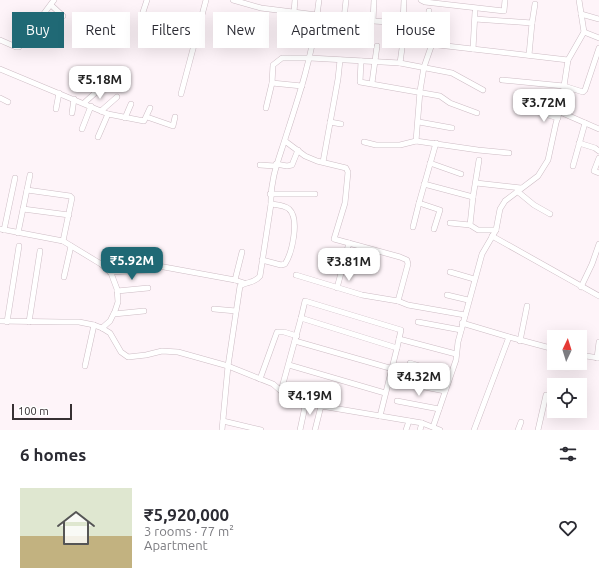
<!DOCTYPE html>
<meta charset="utf-8">
<style>
:root{--surface:#fff;--page:#f7f7f7;--text:#2b2b33;--muted:#7c7c81;--accent:#206975}
body{margin:0;font-family:Ubuntu,sans-serif;background:var(--page);color:var(--text);height:100vh;display:flex;flex-direction:column;font-size:15px;white-space:nowrap}
*{box-sizing:border-box;margin:0}
p{font-size:13px;color:var(--muted)}
.icon{flex:none;width:22px;height:22px;fill:none;stroke:currentColor;stroke-width:2;stroke-linecap:round;stroke-linejoin:round}
.map{position:relative;height:430px;overflow:hidden}
.sheet{display:flex;flex-direction:column;background:var(--surface);flex:1}
.sheet>*{flex:none}
.hud{position:absolute;left:12px;top:12px;width:575px;height:36px;display:flex;gap:8px}
.needle{width:26px;rotate:4deg}
.fabs{position:absolute;left:547px;top:330px;display:grid;gap:8px}
.fabs a{display:grid;place-items:center;width:40px;height:40px;border-radius:0px;background:var(--surface);box-shadow:0 4px 16px #0002;font-size:20px}
.scale{position:absolute;left:12px;bottom:10px;width:60px;box-sizing:border-box;padding-left:4px;border:2px solid #373033;border-top:0;font-size:11px;line-height:14px;white-space:nowrap;color:#373033;-webkit-text-stroke:3px #fff;paint-order:stroke}
.price{position:absolute;translate:-50% -34px;padding:0 9px;border-radius:8px;background:#fff;color:#222;font-size:13px;line-height:26px;filter:drop-shadow(0 1px 2px #0008)}
.price::after{content:'';position:absolute;left:50%;top:24px;width:12px;height:9px;margin-left:-6px;background:inherit;clip-path:polygon(0 0,100% 0,50% 100%)}
.price.current{background:var(--accent);color:#fff}
ul{padding:0;list-style:none}
li{display:flex;align-items:center;gap:12px;height:100px;padding:0 20px}
li span{display:grid;place-items:center;flex:none;width:112px;height:80px;border-radius:0px;color:#555}
li>.icon{margin-inline-start:auto}
span .icon{width:48px;height:48px;fill:#fffc;stroke-width:1}
li b{font-size:17px}
h2{display:flex;justify-content:space-between;align-items:center;height:48px;padding:0 20px;font-size:17px}
.chip{padding:0 14px;border-radius:0px;background:var(--surface);box-shadow:0 4px 16px #0002;font-size:14px;line-height:36px}
.chip.current{background:var(--accent);color:#fff}
.map>svg:first-child{display:block}
.lines{fill:none;stroke-linecap:round;stroke-linejoin:round}
.minor-casing{stroke:#cdbcc4;stroke-width:6}
.minor{stroke:#fff;stroke-width:5}
</style>
<div class="map">
<svg width="599" height="430" viewBox="0 0 599 430">
<rect width="100%" height="100%" fill="#fef4f9"/>
<g class="lines">
<g class="minor-casing">
<g id="minor">
<polyline points="233,0 261,8 317,15 319,0"/>
<polyline points="421,0 425,2 504,11 505,0"/>
<polyline points="51,5 63,16"/>
<polyline points="294,12 295,0"/>
<polyline points="581,14 599,19"/>
<polyline points="142,15 147,0"/>
<polyline points="475,19 532,23 529,55"/>
<polyline points="373,21 374,0"/>
<polyline points="403,23 404,0"/>
<polyline points="532,23 535,4"/>
<polyline points="584,32 599,38"/>
<polyline points="293,34 315,36"/>
<polyline points="342,38 346,0"/>
<polyline points="0,40 16,47 19,47 54,0"/>
<polyline points="426,43 429,11"/>
<polyline points="444,45 447,20"/>
<polyline points="473,49 475,12"/>
<polyline points="361,61 360,82 440,96 450,103 477,113"/>
<polyline points="400,63 403,41"/>
<polyline points="0,69 108,114 98,137"/>
<polyline points="502,80 564,86 583,92 585,90 599,48"/>
<polyline points="272,83 302,86"/>
<polyline points="372,83 377,46"/>
<polyline points="181,94 206,0"/>
<polyline points="0,98 8,102"/>
<polyline points="84,103 105,84"/>
<polyline points="266,108 272,83 273,65 282,58 310,58 400,63 452,73 483,90"/>
<polyline points="56,109 59,93"/>
<polyline points="101,111 117,97"/>
<polyline points="535,111 558,118"/>
<polyline points="560,112 599,129"/>
<polyline points="72,113 74,99"/>
<polyline points="108,114 144,121 150,108"/>
<polyline points="147,117 173,126 175,117"/>
<polyline points="125,118 131,104"/>
<polyline points="330,122 341,124"/>
<polyline points="419,122 452,128"/>
<polyline points="82,129 91,106"/>
<polyline points="285,141 305,156 317,161 346,168 348,172 345,203 334,239 400,257 407,260 408,264 398,301 408,305 465,315"/>
<polyline points="416,141 420,91 424,67 432,44"/>
<polyline points="364,142 376,145 400,145 416,141 478,150 509,153"/>
<polyline points="579,143 595,148 599,151"/>
<polyline points="599,158 594,171 599,173"/>
<polyline points="323,162 338,79 340,60"/>
<polyline points="430,163 461,174"/>
<polyline points="276,164 287,166 292,165 298,150"/>
<polyline points="260,165 275,166"/>
<polyline points="573,166 585,123"/>
<polyline points="476,183 521,188"/>
<polyline points="424,184 473,197 479,160"/>
<polyline points="27,190 70,196 72,198 63,241"/>
<polyline points="517,191 534,205 550,214"/>
<polyline points="270,194 315,194"/>
<polyline points="473,197 470,225 478,230 496,230"/>
<polyline points="23,209 69,215"/>
<polyline points="450,223 470,225"/>
<polyline points="413,227 419,203"/>
<polyline points="0,229 63,241 101,264 111,273 117,289 118,302 115,311 110,321 102,328"/>
<polyline points="434,229 440,210 419,203 436,143"/>
<polyline points="4,230 15,178"/>
<polyline points="18,233 30,175"/>
<polyline points="492,236 599,296"/>
<path d="M262 260 281 265 285 264C292 253 300 219 289 209 284 205 277 205 271 204"/>
<polyline points="344,262 365,267"/>
<polyline points="110,272 149,270 153,265 235,280 244,283"/>
<polyline points="450,272 474,279"/>
<polyline points="296,275 362,295 398,301"/>
<polyline points="64,277 71,246"/>
<polyline points="235,280 242,252"/>
<polyline points="581,287 592,264 599,244"/>
<polyline points="337,288 349,243"/>
<polyline points="117,291 148,288"/>
<polyline points="447,295 468,300"/>
<polyline points="214,309 236,311"/>
<polyline points="114,314 144,311"/>
<polyline points="301,318 305,301 401,330 397,348"/>
<polyline points="0,321 62,322 79,322 94,325 102,328 110,333 121,352 128,357 146,355 162,351 178,352 228,366 273,384 281,391 306,402 321,406 422,423 440,430"/>
<polyline points="7,322 19,246"/>
<polyline points="29,322 40,251"/>
<polyline points="418,322 461,330"/>
<polyline points="462,323 509,337 554,349"/>
<polyline points="399,339 456,354"/>
<polyline points="295,341 393,369"/>
<polyline points="520,341 527,306"/>
<polyline points="580,355 599,358"/>
<polyline points="597,358 599,342"/>
<polyline points="410,363 429,369 425,387"/>
<polyline points="289,365 385,393"/>
<polyline points="85,366 94,325"/>
<polyline points="260,379 277,332 284,332 297,336"/>
<polyline points="404,383 445,391"/>
<polyline points="281,391 301,318 397,348 380,416"/>
<polyline points="397,401 439,409"/>
<polyline points="223,421 261,430"/>
<polyline points="433,427 456,360 458,342 482,254 496,230 500,209 505,201 538,176 548,160 556,123 563,101 564,86 568,60 584,32 579,0"/>
<path d="M222 430 228 366 240 286C247 281 254 284 260 276L271 204C270 179 279 159 286 136 299 96 312 57 317 15L373 21 403 23V41L568 60"/>
<polyline points="300,430 306,402"/>
<polyline points="315,430 321,406"/>
<polyline points="406,430 409,421"/>
<polyline points="420,430 422,423"/>
<polyline points="474,430 509,337"/>
<polyline points="518,430 521,422"/>
<polyline points="538,430 546,395"/>
</g>
</g>
<use href="#minor" class="minor"/>
</g>
</svg>
<div class="fabs">
<a><svg class="needle" viewBox="-14 -14 28 28"><path d="M0-13l5 13h-10z" fill="#e53935"/><path d="M0 13l5-13h-10z" fill="#7c7c81"/></svg></a>
<a><svg class="icon" aria-label="locate" viewBox="0 0 24 24"><circle cx="12" cy="12" r="6"/><path d="M12 2v4M12 18v4M2 12h4M18 12h4"/></svg></a>
</div>
<div class="scale">100 m</div>
<b class="price" style="left:100px;top:100px">₹5.18M</b>
<b class="price" style="left:544px;top:123px">₹3.72M</b>
<b class="price current" style="left:132px;top:281px">₹5.92M</b>
<b class="price" style="left:349px;top:282px">₹3.81M</b>
<b class="price" style="left:419px;top:397px">₹4.32M</b>
<b class="price" style="left:310px;top:416px">₹4.19M</b>
<div class="hud">
<a class="chip current">Buy</a>
<a class="chip">Rent</a>
<a class="chip">Filters</a>
<a class="chip">New</a>
<a class="chip">Apartment</a>
<a class="chip">House</a>
</div>
</div>
<section class="sheet">
<h2>6 homes<svg class="icon" aria-label="filters" viewBox="0 0 24 24"><path d="M4 7h16M4 17h16"/><circle cx="9" cy="7" r="2"/><circle cx="15" cy="17" r="2"/></svg></h2>
<ul>
<li><span style="background:linear-gradient(#dfe7d0 60%,#c2b280 0)"><svg class="icon" aria-label="home" viewBox="0 0 24 24"><path d="M3 11l9-7 9 7M6 9v11h12V9"/></svg></span><div><b>₹5,920,000</b><p>3 rooms · 77 m²</p><p>Apartment</p></div><svg class="icon" aria-label="heart" viewBox="0 0 24 24"><path d="M12 20l-8-8c-3-5 5-10 8-4 3-6 11-1 8 4z"/></svg></li>
</ul>
</section>
